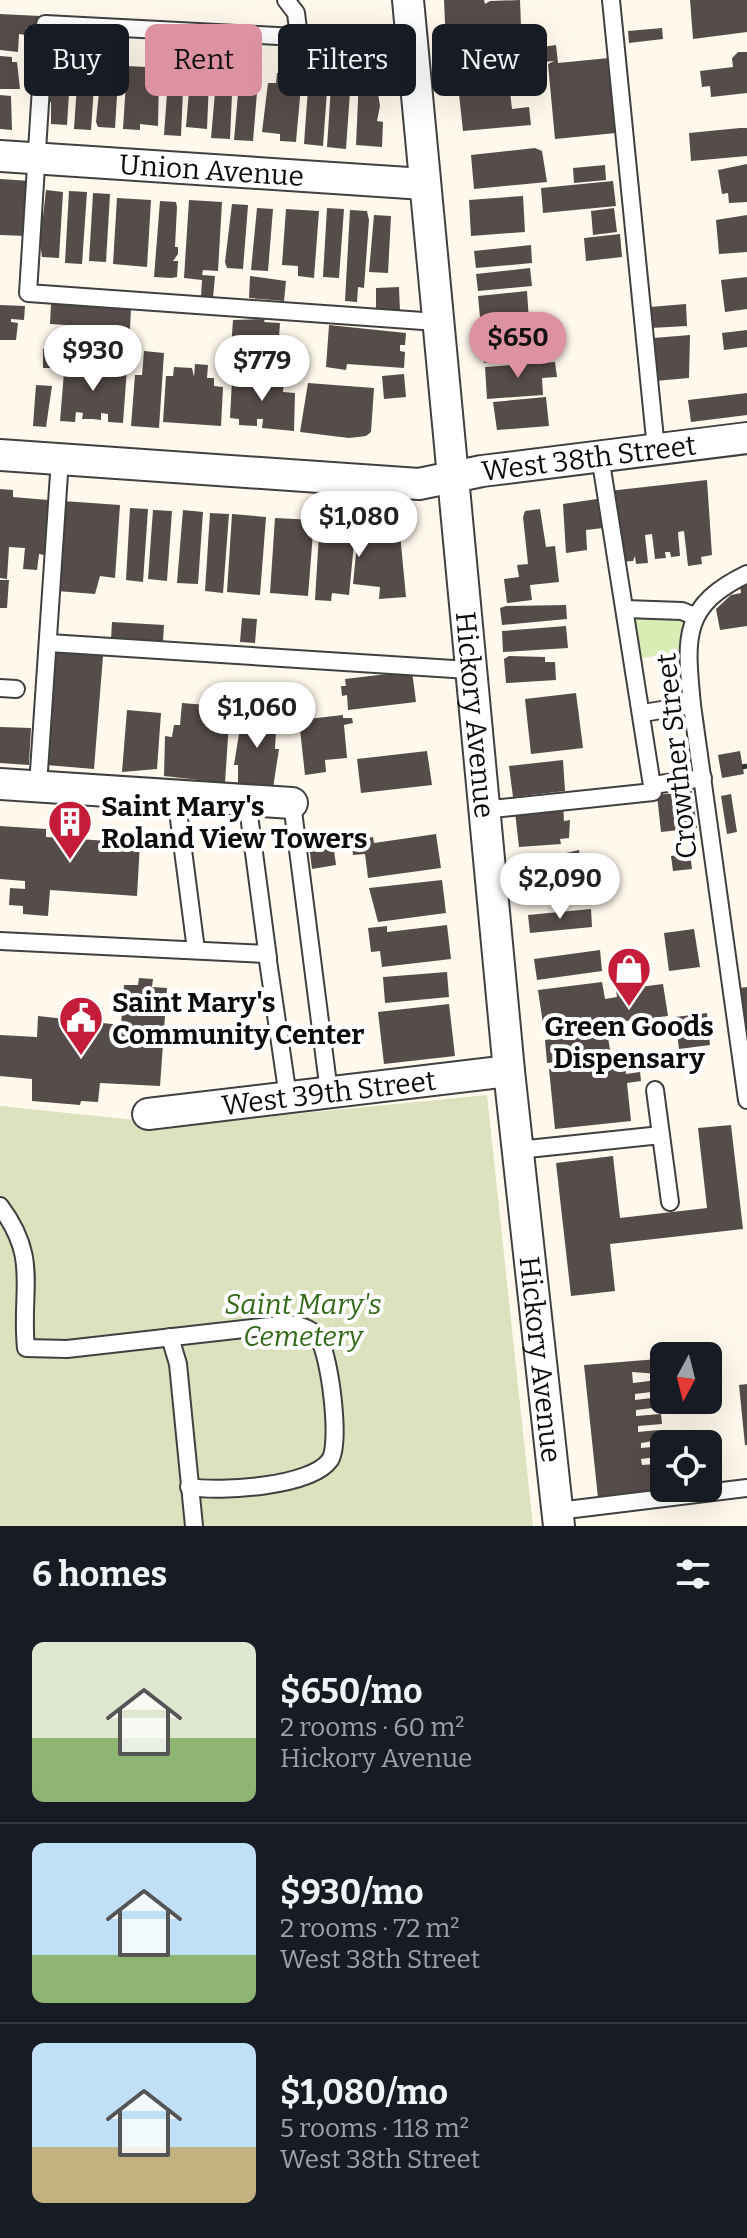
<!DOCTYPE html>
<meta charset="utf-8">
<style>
:root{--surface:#171b24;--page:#20242c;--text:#f1f3f6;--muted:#9ea1a6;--line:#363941;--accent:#dd92a1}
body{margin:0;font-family:Bitter,serif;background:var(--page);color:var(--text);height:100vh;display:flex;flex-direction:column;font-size:30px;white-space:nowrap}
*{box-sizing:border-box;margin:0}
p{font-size:26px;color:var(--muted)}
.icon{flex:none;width:44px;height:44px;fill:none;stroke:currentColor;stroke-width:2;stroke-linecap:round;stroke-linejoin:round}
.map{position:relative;height:1526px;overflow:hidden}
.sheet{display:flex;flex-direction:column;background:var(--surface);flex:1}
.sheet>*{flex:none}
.top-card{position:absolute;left:24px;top:24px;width:700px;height:72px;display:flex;gap:16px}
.needle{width:52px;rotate:187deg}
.tools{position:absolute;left:650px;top:1342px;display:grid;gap:16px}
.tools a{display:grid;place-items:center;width:72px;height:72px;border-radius:12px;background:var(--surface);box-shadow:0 8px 32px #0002;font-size:40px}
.price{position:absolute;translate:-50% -68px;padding:0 18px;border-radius:28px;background:#fff;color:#222;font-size:26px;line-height:52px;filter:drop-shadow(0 2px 4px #0008)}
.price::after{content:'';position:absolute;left:50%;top:48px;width:24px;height:18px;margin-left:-12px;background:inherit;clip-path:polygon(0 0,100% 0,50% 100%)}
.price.on{background:var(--accent);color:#111}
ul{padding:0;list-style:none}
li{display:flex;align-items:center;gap:24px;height:200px;padding:0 32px}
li+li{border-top:2px solid var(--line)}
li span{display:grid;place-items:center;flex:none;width:224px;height:160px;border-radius:12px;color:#555}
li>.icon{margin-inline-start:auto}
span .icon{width:96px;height:96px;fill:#fffc;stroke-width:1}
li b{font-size:34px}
h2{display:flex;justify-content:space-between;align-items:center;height:96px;padding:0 32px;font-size:34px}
.tag{padding:0 28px;border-radius:12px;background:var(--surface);box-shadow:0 8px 32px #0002;font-size:28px;line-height:72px}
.tag.on{background:var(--accent);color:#111}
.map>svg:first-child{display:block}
.green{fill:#d8ecb4}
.cemetery{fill:#dbe2bd}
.building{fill:#564c49}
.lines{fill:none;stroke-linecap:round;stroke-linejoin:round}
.lane-casing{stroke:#404040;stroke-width:20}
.street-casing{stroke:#404040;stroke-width:34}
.path{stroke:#2f2f2f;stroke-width:5;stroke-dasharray:8 4;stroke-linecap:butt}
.lane{stroke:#fff;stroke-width:16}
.street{stroke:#fff;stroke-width:30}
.labels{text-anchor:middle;stroke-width:8;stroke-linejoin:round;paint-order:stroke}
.street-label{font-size:28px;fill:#0d0d0d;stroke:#fff}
.poi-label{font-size:28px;font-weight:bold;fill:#0d0d0d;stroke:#fff;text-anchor:start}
.park-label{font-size:28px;font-style:italic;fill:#346919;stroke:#fff}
</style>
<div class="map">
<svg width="747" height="1526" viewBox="0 0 747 1526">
<rect width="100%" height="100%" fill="#fff9ed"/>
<polygon class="green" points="683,615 683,651 637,659 629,616"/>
<polygon class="cemetery" points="487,1095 533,1526 0,1526 0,1106 183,1125"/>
<g class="building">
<polygon points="444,0 484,0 485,4 490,1 520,0 521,27 487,28 488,40 518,34 519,50 497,52 499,77 452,82 446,46"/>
<polygon points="690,0 747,0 747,32 693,39"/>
<polygon points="0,14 40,16 39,29 26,28 26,35 19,34 18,52 0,50"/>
<polygon points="662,28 663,39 629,43 628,31"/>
<polygon points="556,45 558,63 609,58 616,133 555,139 548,64 554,61 543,62 542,47"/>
<polygon points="738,52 747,52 747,93 711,97 710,86 702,87 700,71 733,67 732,58"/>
<polygon points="79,55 96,56 91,130 74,129"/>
<polygon points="192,55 210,56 207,129 186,127"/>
<polygon points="0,56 12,57 12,62 17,62 20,89 0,89"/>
<polygon points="55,61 71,62 67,125 51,124 51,102 46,101"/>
<polygon points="102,62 119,63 115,128 98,127 96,122"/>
<polygon points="127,66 146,67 146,75 159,77 158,126 140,124 140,130 123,129"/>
<polygon points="169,66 184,67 181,136 164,135"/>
<polygon points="217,70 233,71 230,139 211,138"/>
<polygon points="240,71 255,72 255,81 258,80 253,141 234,140"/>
<polygon points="337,72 350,73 351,77 346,149 327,147 331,86 334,86"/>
<polygon points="277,73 302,75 296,142 280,141 280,134 262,132 268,83 276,83"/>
<polygon points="309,75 328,77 323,146 304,144"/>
<polygon points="359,78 376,81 380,106 377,121 383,122 382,147 356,145"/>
<polygon points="500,81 501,93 510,92 512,109 529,107 531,125 463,131 458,85"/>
<polygon points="0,95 11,96 12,130 0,129"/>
<polygon points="740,128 747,128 747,156 691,161 689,133"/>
<polygon points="535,148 542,151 547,182 474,189 471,155"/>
<polygon points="747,164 747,202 729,203 728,193 722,194 718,170"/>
<polygon points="605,165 606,180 574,183 573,168"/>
<polygon points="0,179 31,181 27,236 0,235"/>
<polygon points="613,181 616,206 543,213 541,188"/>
<polygon points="46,190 63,192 59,258 42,257 41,250 39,216 43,216"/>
<polygon points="69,191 87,192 82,264 65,263"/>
<polygon points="93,193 110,194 106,262 89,261"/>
<polygon points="523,196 525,232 471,236 469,200"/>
<polygon points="117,198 151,200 147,267 113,264"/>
<polygon points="189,200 222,202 218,271 203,270 202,275 215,276 213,298 201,297 202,280 184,278"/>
<polygon points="160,201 176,202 177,207 175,247 178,247 178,254 173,261 178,261 177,277 171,278 154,277"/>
<polygon points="232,204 248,205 243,269 227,268 225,262"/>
<polygon points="257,208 273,209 268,271 251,270"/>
<polygon points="327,208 344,209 339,278 323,277"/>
<polygon points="614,208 617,232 593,235 591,211"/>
<polygon points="286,209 319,211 314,278 298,276 298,266 282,265"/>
<polygon points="350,210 367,211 369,220 364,288 358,287 357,302 345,301"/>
<polygon points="374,215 391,216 388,273 369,272"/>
<polygon points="747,215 747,252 719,254 716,220"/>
<polygon points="620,234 622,257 586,261 584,238"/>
<polygon points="531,245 532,263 476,268 474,251"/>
<polygon points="530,268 532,286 478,291 476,274"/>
<polygon points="250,276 286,281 284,301 249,298"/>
<polygon points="747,277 747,309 725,312 721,280"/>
<polygon points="399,287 400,312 376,311 376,288"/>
<polygon points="527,291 529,322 523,323 524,326 539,325 542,358 484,363 481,330 487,330 481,328 478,296"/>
<polygon points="51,304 131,308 130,329 50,324"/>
<polygon points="686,304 687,326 651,328 650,307"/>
<polygon points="0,305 25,306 24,320 11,319 11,322 18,323 16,340 0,340"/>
<polygon points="265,319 264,322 280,323 277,365 230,362 233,320"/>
<polygon points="329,325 406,333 405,345 400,345 400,351 405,352 404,368 347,364 346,370 326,367"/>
<polygon points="747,330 747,347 724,350 722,333"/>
<polygon points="690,335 689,378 655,381 653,338"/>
<polygon points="43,349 56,350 54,368 43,368"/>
<polygon points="144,351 164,353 159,428 131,426 135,375 142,375"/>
<polygon points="65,360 89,365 88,378 101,379 102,366 127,368 123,423 108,422 108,414 101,413 101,420 93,419 82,419 83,413 76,412 75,422 60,421"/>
<polygon points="555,362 557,377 542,378 543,395 487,399 485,367"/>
<polygon points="195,364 208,365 207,378 214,378 214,386 223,387 221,426 163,422 166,376 173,376 174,367 192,368 194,377"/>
<polygon points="245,368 257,369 257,379 284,381 283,392 295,393 294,431 262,428 263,419 257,419 257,426 239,425 239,419 230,418 232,380 245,381"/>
<polygon points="404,374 406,397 384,399 382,376"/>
<polygon points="308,383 374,388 371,432 366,436 349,438 300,432"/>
<polygon points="36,385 52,386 46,427 33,426"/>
<polygon points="747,393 747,415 691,422 688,400"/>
<polygon points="546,397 549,426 497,430 493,402"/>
<polygon points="707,480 712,555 701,557 702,564 688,566 684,531 678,532 680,556 671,557 670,552 665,552 666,558 655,559 652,534 645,535 648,563 636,564 635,556 633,561 617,562 609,491"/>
<polygon points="0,489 13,490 13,497 48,500 49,508 46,549 44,555 39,554 37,570 23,569 25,548 9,547 7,579 0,578"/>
<polygon points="597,499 603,528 586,530 587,550 566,553 563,504"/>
<polygon points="63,501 120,505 115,578 100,576 95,594 57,591"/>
<polygon points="130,508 148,509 143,582 126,580"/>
<polygon points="540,509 546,547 555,546 559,582 530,585 532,600 507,603 504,579 519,577 517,565 528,564 523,517 525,511"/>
<polygon points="153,510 172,511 167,581 148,579"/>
<polygon points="183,510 203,512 198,584 177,583"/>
<polygon points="210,513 229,514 223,593 205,591"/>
<polygon points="232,514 266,517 260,595 227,592"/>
<polygon points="320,517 356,520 355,528 387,531 387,525 399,523 406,597 379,599 380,587 353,584 358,533 355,533 349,595 332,593 331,601 315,600"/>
<polygon points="275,518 314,520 308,596 270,593"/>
<polygon points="0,580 9,580 7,608 0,608"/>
<polygon points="747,583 747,626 720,630 716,609 731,595 741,593 740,585"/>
<polygon points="566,605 567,619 502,625 500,608 506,606"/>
<polygon points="242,618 257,619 255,643 240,642"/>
<polygon points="112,622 164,625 163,641 111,639"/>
<polygon points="566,626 568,648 503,652 502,631"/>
<polygon points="55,652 103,656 94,769 46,765"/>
<polygon points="509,656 545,657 545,662 555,662 556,680 506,683 504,659"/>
<polygon points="412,671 416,702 348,710 347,695 342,696 341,686 346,686 345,679"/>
<polygon points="576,693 583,748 531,754 525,699"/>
<polygon points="182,703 206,705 205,713 212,714 213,705 230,707 225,783 164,776 165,736 172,737 174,725 180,725"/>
<polygon points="243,709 260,711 259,719 269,719 269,711 277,712 275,749 279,749 273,788 238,785 238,765 234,765"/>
<polygon points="127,710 161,713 157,769 122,772"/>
<polygon points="343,715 343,718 352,718 353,723 344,725 347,758 325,760 326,772 305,775 299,720"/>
<polygon points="0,727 31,728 29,765 0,763"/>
<polygon points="427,751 432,785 361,793 357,759"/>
<polygon points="740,751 744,774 722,778 718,755"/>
<polygon points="563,760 565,791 513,797 509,766"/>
<polygon points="692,791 697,828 661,832 657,795"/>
<polygon points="731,794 737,832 727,834 721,796"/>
<polygon points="563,805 564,821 570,820 569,838 560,839 561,844 519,847 515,812"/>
<polygon points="0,826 46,829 46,837 140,843 137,896 50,890 48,916 23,914 23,906 9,905 10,888 25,889 25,881 0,879"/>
<polygon points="436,834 441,868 368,878 365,854 353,855 352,846 364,844 363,839 373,837 374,843"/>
<polygon points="333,842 336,865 312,869 309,845"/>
<polygon points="579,850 582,875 526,884 523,863"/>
<polygon points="690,854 692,869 673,871 671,856"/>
<polygon points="442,880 446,913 378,922 369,888"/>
<polygon points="591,909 592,927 530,933 528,915"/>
<polygon points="447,925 451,959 382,967 380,951 371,952 368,928 387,926 387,932"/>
<polygon points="694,929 700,967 669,971 664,933"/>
<polygon points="600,950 602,971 537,980 534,959"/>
<polygon points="447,972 449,997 385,1003 383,977"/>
<polygon points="139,978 153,979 152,987 167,988 160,1086 100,1083 98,1102 81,1101 80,1105 32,1101 32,1079 0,1076 0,1035 37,1037 38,1016 121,1025 124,985 138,985"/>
<polygon points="602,982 605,999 617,997 616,990 663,984 668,1016 592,1025 591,1017 543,1024 538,990"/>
<polygon points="747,987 747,1035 745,1035 739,988"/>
<polygon points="449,1004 455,1056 384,1064 378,1012"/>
<polygon points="707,1013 710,1045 679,1049 675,1017"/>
<polygon points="607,1031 611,1056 547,1063 545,1040"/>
<polygon points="625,1062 626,1074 640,1072 641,1081 627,1083 631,1121 555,1129 549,1069"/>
<polygon points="731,1125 743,1229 610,1244 615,1291 571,1296 556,1163 613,1156 620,1218 707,1208 698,1128"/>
<polygon points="658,1359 659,1374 632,1372 633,1383 658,1380 659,1391 635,1394 635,1400 660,1397 661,1407 636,1410 636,1416 661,1414 662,1424 638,1426 638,1432 659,1430 660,1440 641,1443 641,1448 664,1446 664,1456 641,1459 642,1465 657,1464 658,1476 664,1476 664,1488 670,1490 598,1498 584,1365"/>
<polygon points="747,1384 747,1445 745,1445 739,1385"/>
</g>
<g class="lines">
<g class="lane-casing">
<g id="lane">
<polyline points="286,0 296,13 299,37"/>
<polyline points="611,0 656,449"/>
<polyline points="412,43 45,24 28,293 437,322"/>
<path d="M747 574C680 606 686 640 692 705L747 1100"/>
<polyline points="625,609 682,611 694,616"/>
<polyline points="49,643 469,670"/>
<polyline points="0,688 16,689"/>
<polyline points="643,713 692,705"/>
<polyline points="653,785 703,778"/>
<polyline points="38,786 60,459"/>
<polyline points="176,796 196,950"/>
<polyline points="247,800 268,958"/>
<polyline points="292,803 329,1092"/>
<polyline points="483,810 653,792 600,456"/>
<polyline points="0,941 267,954 288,1097"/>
<polyline points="655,1090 661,1135"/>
<polyline points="518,1150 661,1135 670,1202"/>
<path d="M0 1206C40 1259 20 1289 26 1348L67 1349 288 1324C300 1325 312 1328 319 1339 330 1357 341 1443 330 1460 311 1487 220 1492 189 1487"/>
<polyline points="170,1337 178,1364 194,1526"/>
<polyline points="558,1511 747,1488"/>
</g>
</g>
<g class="street-casing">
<g id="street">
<path id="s1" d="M408 0 509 1071 559 1526"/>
<path id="s2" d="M0 156 424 184"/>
<path id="s3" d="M0 455 419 484 482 471 747 438"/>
<polyline points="0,784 292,803"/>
<path id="s4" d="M148 1114 509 1071"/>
</g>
</g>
<polyline class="path" points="742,767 747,766"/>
<use href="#lane" class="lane"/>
<use href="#street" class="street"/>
</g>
<defs>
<g id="building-pin" transform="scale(2.3)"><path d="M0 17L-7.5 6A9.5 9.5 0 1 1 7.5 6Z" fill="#c51c39" stroke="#fff"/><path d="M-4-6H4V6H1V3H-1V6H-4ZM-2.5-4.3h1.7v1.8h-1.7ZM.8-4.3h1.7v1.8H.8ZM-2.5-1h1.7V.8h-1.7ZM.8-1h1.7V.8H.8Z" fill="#fff"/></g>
<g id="shop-pin" transform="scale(2.3)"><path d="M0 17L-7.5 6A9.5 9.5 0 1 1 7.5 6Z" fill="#c51c39" stroke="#fff"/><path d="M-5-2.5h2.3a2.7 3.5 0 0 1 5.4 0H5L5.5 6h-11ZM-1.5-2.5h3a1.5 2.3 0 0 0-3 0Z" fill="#fff"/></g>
<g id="civic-pin" transform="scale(2.3)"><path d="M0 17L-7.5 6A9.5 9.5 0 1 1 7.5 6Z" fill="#c51c39" stroke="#fff"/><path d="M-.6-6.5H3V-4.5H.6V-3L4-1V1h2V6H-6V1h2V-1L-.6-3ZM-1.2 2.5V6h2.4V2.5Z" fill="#fff"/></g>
</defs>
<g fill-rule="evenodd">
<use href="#building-pin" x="70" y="822"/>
<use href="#shop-pin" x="629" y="969"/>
<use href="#civic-pin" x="81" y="1018"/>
</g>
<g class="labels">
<g class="street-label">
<text dy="10" stroke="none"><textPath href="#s2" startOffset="212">Union Avenue</textPath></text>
<text dy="10" stroke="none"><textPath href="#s3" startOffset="592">West 38th Street</textPath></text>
<text dy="10" stroke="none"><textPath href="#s1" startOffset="718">Hickory Avenue</textPath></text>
<text transform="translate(676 756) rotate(-96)" y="10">Crowther Street</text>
<text dy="10" stroke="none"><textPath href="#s4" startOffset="182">West 39th Street</textPath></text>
<text dy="10" stroke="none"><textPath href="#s1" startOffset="1366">Hickory Avenue</textPath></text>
</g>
<g class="poi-label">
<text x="101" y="816">Saint Mary's<tspan x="101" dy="32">Roland View Towers</tspan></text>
<text x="112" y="1012">Saint Mary's<tspan x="112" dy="32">Community Center</tspan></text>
<text x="629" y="1036" text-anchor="middle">Green Goods<tspan x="629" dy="32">Dispensary</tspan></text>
</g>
<g class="park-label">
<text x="303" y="1314">Saint Mary's<tspan x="303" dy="32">Cemetery</tspan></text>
</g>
</g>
</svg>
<div class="tools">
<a><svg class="needle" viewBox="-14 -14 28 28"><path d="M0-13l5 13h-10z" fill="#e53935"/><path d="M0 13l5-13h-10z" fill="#9ea1a6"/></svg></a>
<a><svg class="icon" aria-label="locate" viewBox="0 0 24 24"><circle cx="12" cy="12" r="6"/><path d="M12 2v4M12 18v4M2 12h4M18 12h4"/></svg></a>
</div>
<b class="price on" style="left:518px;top:380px">$650</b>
<b class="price" style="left:93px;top:393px">$930</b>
<b class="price" style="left:262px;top:403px">$779</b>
<b class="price" style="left:359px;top:559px">$1,080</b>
<b class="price" style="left:257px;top:750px">$1,060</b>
<b class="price" style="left:560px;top:921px">$2,090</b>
<div class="top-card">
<a class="tag">Buy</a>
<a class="tag on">Rent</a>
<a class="tag">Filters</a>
<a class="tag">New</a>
</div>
</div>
<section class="sheet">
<h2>6 homes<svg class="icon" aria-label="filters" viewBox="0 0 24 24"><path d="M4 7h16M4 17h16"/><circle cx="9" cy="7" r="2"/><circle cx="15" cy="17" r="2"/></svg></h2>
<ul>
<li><span style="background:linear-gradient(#dfe7d0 60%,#8fb573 0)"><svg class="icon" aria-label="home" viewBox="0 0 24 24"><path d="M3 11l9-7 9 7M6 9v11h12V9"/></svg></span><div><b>$650/mo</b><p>2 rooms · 60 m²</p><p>Hickory Avenue</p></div></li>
<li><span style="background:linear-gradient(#bfe0f5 70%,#8fb573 0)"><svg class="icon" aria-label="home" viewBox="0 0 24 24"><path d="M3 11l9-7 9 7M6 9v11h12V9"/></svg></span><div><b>$930/mo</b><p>2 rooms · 72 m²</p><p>West 38th Street</p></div></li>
<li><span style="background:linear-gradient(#bfe0f5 65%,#c2b280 0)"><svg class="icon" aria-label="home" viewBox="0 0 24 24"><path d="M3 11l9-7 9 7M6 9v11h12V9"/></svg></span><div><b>$1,080/mo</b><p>5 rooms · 118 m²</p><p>West 38th Street</p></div></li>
</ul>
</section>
